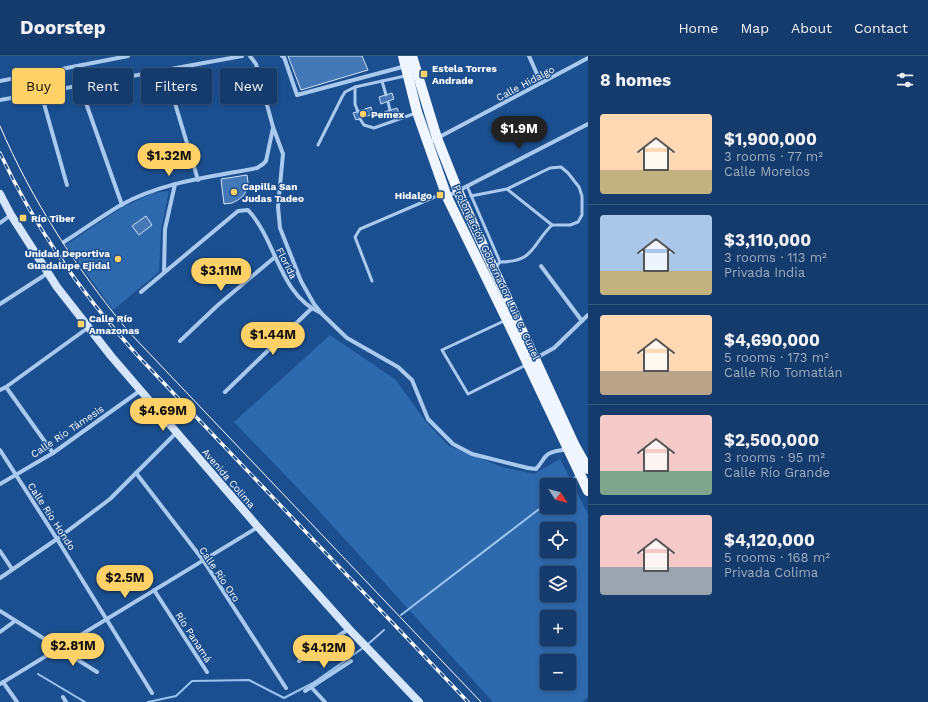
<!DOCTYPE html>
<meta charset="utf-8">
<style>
:root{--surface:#143b6b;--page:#214673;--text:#f1f3f6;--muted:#9dadc1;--line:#33557e;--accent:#ffd166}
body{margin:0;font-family:"Work Sans",sans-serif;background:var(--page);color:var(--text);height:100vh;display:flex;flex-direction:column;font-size:15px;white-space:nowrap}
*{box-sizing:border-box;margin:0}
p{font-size:13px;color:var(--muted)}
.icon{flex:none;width:22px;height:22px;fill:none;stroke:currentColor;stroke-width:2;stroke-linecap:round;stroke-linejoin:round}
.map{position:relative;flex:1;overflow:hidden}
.sheet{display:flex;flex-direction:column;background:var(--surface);width:340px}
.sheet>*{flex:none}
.hud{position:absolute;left:12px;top:12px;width:380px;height:36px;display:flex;gap:8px}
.needle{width:26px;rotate:126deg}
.controls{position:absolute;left:540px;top:422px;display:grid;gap:8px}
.controls a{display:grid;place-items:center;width:36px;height:36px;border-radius:4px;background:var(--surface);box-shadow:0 2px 6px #0003,0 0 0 1px var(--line);font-size:20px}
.price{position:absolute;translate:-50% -34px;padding:0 9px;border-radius:14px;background:var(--accent);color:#111;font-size:13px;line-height:26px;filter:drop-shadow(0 1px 2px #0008)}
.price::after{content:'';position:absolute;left:50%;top:24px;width:12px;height:9px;margin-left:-6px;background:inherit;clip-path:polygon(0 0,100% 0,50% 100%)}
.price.on{background:#222;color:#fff}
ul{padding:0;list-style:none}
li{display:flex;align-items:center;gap:12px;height:100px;padding:0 12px}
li+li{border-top:1px solid var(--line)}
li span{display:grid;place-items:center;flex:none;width:112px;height:80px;border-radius:4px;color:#555}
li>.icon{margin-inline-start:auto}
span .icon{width:48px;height:48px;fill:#fffc;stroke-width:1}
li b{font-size:17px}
h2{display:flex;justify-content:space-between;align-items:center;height:48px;padding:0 12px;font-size:17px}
.pill{padding:0 14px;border-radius:4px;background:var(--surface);box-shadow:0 2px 6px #0003,0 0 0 1px var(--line);font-size:14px;line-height:36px}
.pill.on{background:var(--accent);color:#111}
header{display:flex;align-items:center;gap:24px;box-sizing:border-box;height:56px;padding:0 20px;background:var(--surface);border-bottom:1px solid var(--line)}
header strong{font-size:19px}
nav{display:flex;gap:22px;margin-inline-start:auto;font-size:14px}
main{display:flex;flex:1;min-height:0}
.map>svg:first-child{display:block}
.green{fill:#2e69ad;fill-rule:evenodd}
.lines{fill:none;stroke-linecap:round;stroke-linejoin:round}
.stream{stroke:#9cc4f0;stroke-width:2}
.building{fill:#4478b7;stroke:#cfe3fa}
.lane{stroke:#a9c9ee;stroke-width:3}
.street{stroke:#a9c9ee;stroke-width:4}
.secondary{stroke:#d6e6fa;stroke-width:8}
.primary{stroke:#f0f6ff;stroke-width:10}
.tram{stroke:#fff;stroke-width:1}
.rail-casing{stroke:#fff;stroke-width:3.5}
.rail{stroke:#1b4f8f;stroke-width:2;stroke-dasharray:6;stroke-linecap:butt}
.poi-dot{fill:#ffd166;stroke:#1b4f8f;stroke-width:1.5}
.labels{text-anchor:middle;stroke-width:3;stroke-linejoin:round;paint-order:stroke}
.poi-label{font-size:10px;font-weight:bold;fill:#fff;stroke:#1b4f8f;text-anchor:start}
.street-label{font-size:10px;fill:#fff;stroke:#1b4f8f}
</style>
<header>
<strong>Doorstep</strong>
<nav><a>Home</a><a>Map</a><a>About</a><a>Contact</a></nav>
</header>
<main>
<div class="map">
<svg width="588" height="646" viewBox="0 0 588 646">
<rect width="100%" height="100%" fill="#1b4f8f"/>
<g class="green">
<polygon points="169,135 161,174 159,216 113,254 66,189 121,152 153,137"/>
<path d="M330 279 396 324 426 366 449 390 502 411 534 418 560 403 588 458V641L582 646H493L310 445 234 366ZM547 429H569V451H547ZM547 473H569V495H547ZM547 517H569V539H547ZM547 561H569V583H547ZM547 605H569V627H547Z"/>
</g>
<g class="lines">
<g class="stream">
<polyline points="568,429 575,421"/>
<polyline points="401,559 547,447"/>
<polyline points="367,589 384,574"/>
<polyline points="38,618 85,646"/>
<polyline points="148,646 176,640 192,625 249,624 284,642 313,627 363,592"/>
</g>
</g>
<g class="building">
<polygon points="288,0 362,0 368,14 301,34"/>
<polygon points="392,37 394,43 381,48 379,41"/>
<polygon points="371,51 373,58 356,64 353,57"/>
<polygon points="397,52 399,57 385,62 384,56"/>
<polygon points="247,119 248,126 247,133 244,139 238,144 232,147 224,148 221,123"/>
<polygon points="146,160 152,169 139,179 132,170"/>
</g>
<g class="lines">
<g class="lane">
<polyline points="382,25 386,39"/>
<polyline points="388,46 390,54"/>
<polyline points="358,56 355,48 355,31 405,20"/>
<polyline points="360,63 364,69 374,72 416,57"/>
<polyline points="318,89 342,41 345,36 355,31"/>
<polyline points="467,130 500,206"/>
<polyline points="471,140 507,133 550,112 561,111 568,117 579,131 582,140 582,159 578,166 570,169 552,169 507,133"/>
<path d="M495 212 500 206C535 206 532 188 552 169"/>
<polyline points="372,225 355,181 360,173 444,137"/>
<polyline points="506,264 442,294 468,338 526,309"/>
</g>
<g class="street">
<path d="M250 0 256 8 273 71 283 98 278 151 280 172 301 225 314 248 322 258 347 282 398 311 412 324 428 363 453 388 472 398 528 412 536 413C541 408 542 404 546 400 551 394 562 395 568 393"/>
<polyline points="282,0 284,1 297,39 406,10"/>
<polyline points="529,0 541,27"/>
<polyline points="165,14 198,124"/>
<polyline points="0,25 128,0"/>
<polyline points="80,30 122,149"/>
<polyline points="41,37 67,129"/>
<polyline points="0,44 242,0"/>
<polyline points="428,87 588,2"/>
<polyline points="448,140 588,68"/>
<polyline points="0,167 11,159"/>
<path d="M64 186C83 174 102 160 121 149 162 126 211 121 257 112L263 108 266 105 273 72"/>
<polyline points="541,210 582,265"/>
<polyline points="164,216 165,173 175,128"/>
<path d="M141 236 238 155 248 154C277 185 279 239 321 257"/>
<polyline points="0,248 48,217"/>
<polyline points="180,285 218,249 275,201"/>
<polyline points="536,302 554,292 588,259"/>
<polyline points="6,331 53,397"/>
<polyline points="0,334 6,331 89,271"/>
<polyline points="225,336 311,253"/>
<polyline points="0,394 57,483 152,637"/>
<polyline points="136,417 203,504 286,632"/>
<polyline points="0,428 53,397 141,334"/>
<polyline points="0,495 12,513"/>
<polyline points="0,522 57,483 110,443 177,376"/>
<polyline points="154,534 207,616"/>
<polyline points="0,555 97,616"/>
<polyline points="0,576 15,565"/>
<polyline points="299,605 349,573"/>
<polyline points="3,626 17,646"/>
<polyline points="0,628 258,471"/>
<polyline points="311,631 325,646"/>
<polyline points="305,635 351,605"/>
<polyline points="63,641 66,646"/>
</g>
<polyline class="secondary" points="0,138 11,159 57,231 111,300 258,471 349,573 419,646"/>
<g class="primary">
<polyline points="403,0 417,56 447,141 507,264 588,435"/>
<polyline points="412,0 437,82 458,135 575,390 588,413"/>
</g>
<path class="tram" d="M0 70C32 145 77 213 128 275L481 646"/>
<g class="rail-casing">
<path id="rail" d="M0 97C35 172 82 238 137 299L468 646"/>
</g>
<use href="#rail" class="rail"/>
</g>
<g class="poi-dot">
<rect x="420" y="14" width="8" height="8" rx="2"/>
<circle cx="363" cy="58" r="4"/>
<circle cx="234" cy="136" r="4"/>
<rect x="436" y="135" width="8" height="8" rx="2"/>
<rect x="19" y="158" width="8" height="8" rx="2"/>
<circle cx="118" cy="203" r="4"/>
<rect x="77" y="264" width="8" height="8" rx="2"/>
</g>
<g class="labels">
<g class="poi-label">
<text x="432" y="16">Estela Torres<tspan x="432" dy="12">Andrade</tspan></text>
<text x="371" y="62">Pemex</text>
<text x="242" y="134">Capilla San<tspan x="242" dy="12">Judas Tadeo</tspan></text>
<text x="432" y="143" text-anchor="end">Hidalgo</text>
<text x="31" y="166">Río Tiber</text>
<text x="110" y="201" text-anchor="end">Unidad Deportiva<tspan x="110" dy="12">Guadalupe Ejidal</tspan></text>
<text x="89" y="266">Calle Río<tspan x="89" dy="12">Amazonas</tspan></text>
</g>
<g class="street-label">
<text transform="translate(525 27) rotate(-28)" y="4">Calle Hidalgo</text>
<text transform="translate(287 207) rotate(63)" y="4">Florida</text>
<text transform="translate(497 216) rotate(65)" y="4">Prolongación Gobernador Luis C. Curiel</text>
<text transform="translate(67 375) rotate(-34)" y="4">Calle Río Támesis</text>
<text transform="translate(229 422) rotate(49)" y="4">Avenida Colima</text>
<text transform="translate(52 460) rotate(57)" y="4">Calle Río Hondo</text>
<text transform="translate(220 518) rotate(56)" y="4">Calle Río Oro</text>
<text transform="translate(194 581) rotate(57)" y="4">Río Panamá</text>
</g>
</g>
</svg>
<div class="controls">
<a><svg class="needle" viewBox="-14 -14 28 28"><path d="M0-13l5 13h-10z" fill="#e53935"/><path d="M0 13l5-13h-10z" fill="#9dadc1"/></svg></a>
<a><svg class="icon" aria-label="locate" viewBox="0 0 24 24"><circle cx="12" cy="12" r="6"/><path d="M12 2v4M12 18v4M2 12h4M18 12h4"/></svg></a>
<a><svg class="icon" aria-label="layers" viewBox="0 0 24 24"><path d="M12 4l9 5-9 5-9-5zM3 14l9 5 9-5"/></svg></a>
<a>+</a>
<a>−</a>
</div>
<b class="price on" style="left:519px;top:94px">$1.9M</b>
<b class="price" style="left:169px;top:121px">$1.32M</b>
<b class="price" style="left:221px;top:236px">$3.11M</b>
<b class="price" style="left:273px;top:300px">$1.44M</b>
<b class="price" style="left:163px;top:376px">$4.69M</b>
<b class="price" style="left:125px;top:543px">$2.5M</b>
<b class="price" style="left:73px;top:611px">$2.81M</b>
<b class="price" style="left:324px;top:613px">$4.12M</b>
<div class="hud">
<a class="pill on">Buy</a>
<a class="pill">Rent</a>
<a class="pill">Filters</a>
<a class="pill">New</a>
</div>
</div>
<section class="sheet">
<h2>8 homes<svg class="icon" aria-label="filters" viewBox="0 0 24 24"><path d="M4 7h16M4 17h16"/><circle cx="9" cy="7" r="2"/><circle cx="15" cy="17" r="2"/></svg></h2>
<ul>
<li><span style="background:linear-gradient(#ffd9b3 70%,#c2b280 0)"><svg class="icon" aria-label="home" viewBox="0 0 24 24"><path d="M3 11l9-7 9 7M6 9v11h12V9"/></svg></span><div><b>$1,900,000</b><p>3 rooms · 77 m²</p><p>Calle Morelos</p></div></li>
<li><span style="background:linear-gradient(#a9c7e8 70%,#c2b280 0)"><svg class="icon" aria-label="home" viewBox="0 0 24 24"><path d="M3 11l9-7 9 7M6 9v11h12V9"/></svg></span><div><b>$3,110,000</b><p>3 rooms · 113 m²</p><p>Privada India</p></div></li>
<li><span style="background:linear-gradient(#ffd9b3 70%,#b9a48a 0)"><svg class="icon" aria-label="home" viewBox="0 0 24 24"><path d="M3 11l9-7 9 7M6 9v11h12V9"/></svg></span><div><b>$4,690,000</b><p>5 rooms · 173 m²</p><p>Calle Río Tomatlán</p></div></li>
<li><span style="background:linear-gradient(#f6c9c9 70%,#7fa58c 0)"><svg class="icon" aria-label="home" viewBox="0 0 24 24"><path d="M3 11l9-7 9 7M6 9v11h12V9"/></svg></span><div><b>$2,500,000</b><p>3 rooms · 95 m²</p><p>Calle Río Grande</p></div></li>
<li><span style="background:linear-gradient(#f6c9c9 65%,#9aa5b1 0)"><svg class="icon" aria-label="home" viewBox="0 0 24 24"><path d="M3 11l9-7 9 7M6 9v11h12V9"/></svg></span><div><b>$4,120,000</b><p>5 rooms · 168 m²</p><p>Privada Colima</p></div></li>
</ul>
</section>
</main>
